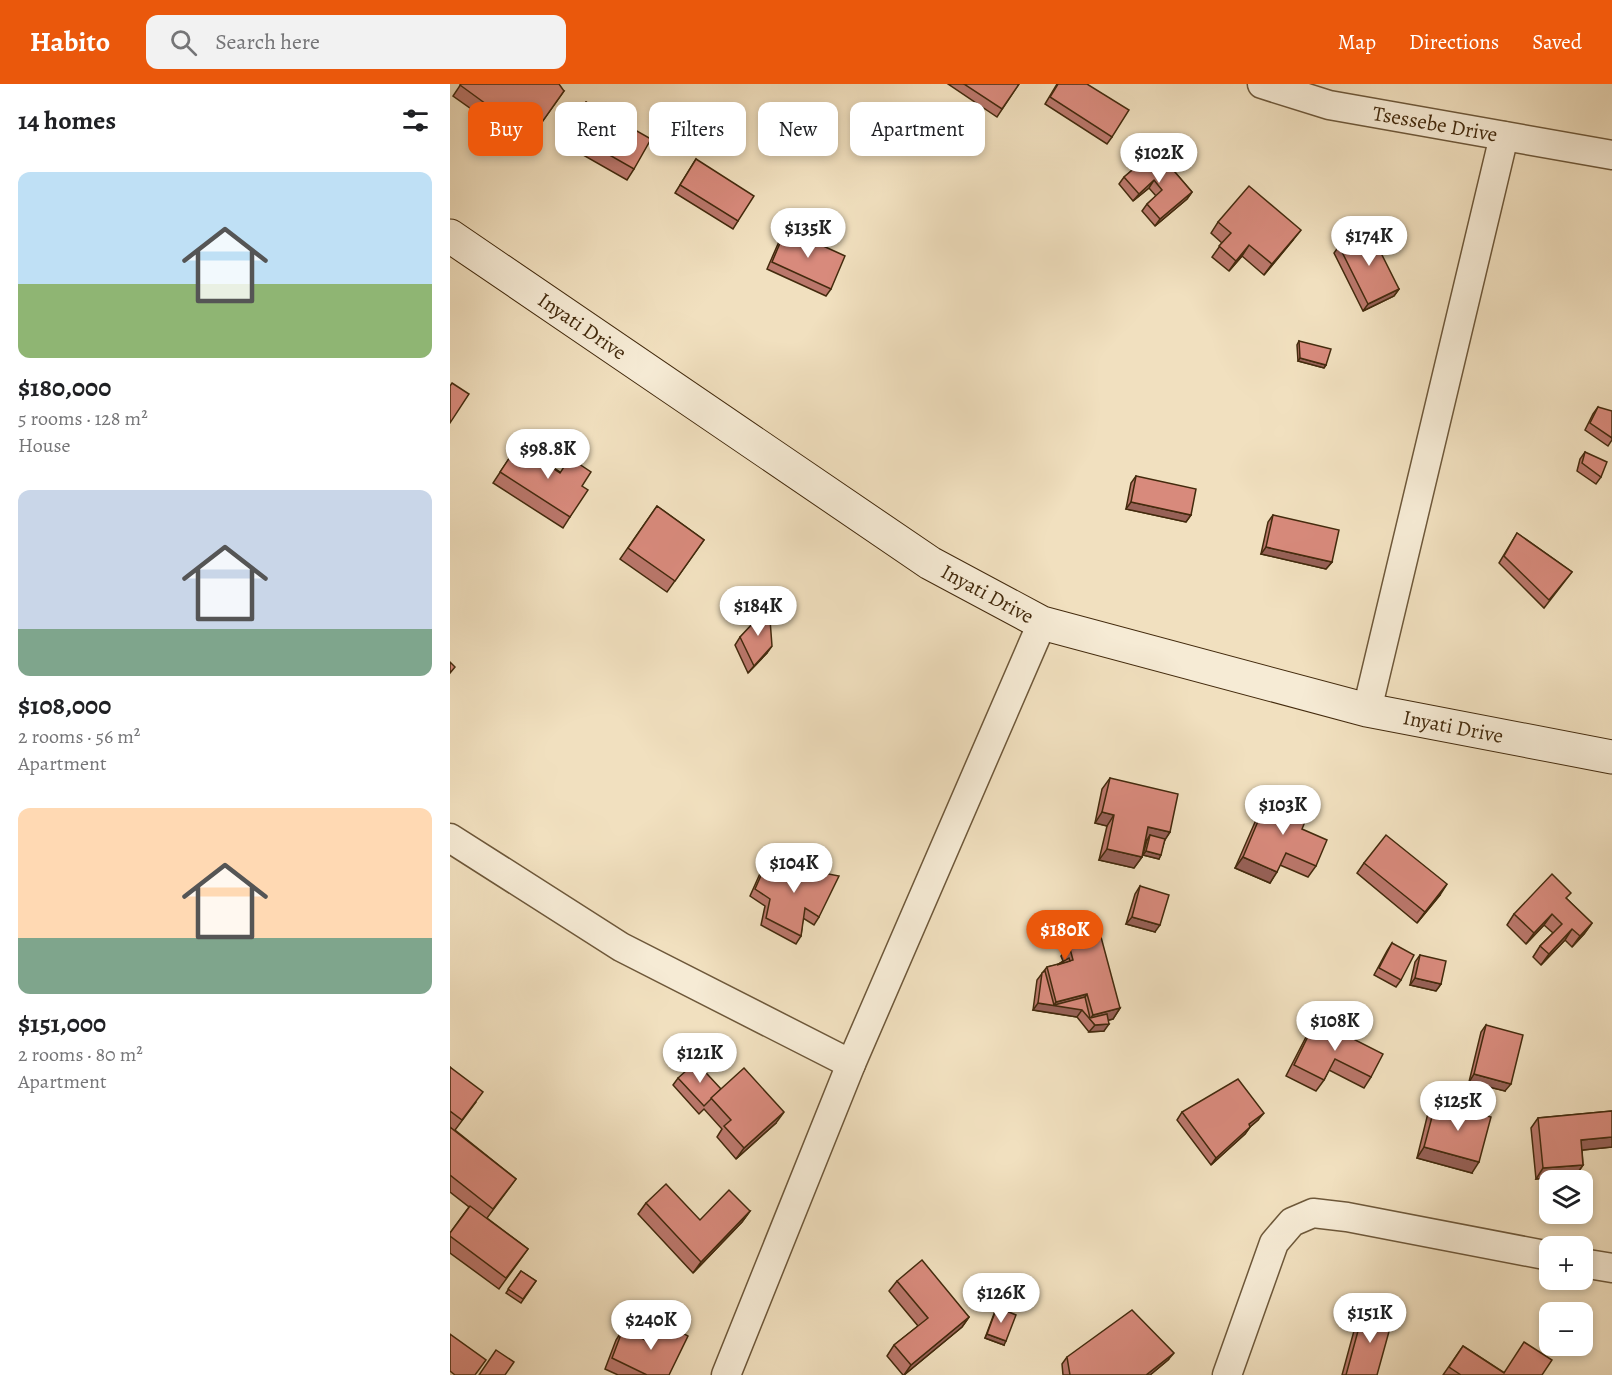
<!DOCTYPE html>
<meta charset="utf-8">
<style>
:root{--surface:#fff;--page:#f2f2f2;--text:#202124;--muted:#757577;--accent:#ea580c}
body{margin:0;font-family:Alegreya,serif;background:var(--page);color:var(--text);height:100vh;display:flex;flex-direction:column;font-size:22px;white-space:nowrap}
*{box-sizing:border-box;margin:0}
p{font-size:20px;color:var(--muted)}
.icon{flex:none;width:33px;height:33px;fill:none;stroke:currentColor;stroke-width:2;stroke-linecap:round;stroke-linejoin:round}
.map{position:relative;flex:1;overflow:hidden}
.side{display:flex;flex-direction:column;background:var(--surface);width:450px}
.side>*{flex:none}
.guide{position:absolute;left:18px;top:18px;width:570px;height:54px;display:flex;gap:12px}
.controls{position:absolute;left:1089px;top:1086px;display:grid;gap:12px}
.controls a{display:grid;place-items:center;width:54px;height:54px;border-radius:12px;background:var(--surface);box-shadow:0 3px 9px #0003;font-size:30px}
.price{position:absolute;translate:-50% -51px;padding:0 14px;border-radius:21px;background:#fff;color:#222;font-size:20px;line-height:39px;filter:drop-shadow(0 2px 3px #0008)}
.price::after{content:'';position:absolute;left:50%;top:36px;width:18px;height:14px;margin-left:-9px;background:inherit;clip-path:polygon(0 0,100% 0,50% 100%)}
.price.on{background:var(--accent);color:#fff}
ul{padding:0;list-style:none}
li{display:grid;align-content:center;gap:12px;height:318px;padding:0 18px}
li span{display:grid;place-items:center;height:186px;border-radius:12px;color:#555}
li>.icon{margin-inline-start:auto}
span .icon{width:108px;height:108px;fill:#fffc;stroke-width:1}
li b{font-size:26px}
h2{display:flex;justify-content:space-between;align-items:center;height:72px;padding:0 18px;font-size:26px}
.tag{padding:0 21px;border-radius:12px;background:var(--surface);box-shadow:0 3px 9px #0003;font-size:21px;line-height:54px}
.tag.on{background:var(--accent);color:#fff}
header{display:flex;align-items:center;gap:36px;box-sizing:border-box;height:84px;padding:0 30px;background:var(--accent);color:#fff}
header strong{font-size:28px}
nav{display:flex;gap:33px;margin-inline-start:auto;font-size:21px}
.search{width:420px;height:54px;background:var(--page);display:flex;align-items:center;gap:15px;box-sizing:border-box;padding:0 21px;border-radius:12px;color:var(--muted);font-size:22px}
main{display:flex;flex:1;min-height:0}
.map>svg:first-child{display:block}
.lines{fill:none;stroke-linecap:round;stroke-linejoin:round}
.street-casing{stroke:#6e583a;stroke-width:31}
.secondary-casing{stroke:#432a0d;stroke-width:35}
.street{stroke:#f6ebd5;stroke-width:28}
.secondary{stroke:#f6ebd5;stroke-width:33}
.wall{fill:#ba776b;stroke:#432a0d;stroke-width:1.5}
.shaded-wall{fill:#976157;stroke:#432a0d;stroke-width:1.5}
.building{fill:#d88a7c;stroke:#432a0d;stroke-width:1.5}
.labels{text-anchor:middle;stroke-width:4.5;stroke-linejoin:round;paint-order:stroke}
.street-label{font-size:21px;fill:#432a0d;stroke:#f6ebd5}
</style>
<header>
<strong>Habito</strong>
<div class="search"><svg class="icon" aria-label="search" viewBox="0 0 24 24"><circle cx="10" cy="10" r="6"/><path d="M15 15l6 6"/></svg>Search here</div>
<nav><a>Map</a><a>Directions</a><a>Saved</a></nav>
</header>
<main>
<section class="side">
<h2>14 homes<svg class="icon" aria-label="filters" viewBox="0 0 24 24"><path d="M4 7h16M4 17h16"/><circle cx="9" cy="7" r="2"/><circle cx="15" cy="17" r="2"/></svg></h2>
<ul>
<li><span style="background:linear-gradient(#bfe0f5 60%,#8fb573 0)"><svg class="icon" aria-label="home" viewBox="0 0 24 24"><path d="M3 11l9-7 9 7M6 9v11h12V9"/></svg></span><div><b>$180,000</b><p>5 rooms · 128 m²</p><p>House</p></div></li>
<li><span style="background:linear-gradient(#c9d6e8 75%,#7fa58c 0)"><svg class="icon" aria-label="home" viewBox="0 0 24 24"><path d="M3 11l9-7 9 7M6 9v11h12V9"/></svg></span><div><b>$108,000</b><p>2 rooms · 56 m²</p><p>Apartment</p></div></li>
<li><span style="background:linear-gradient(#ffd9b3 70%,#7fa58c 0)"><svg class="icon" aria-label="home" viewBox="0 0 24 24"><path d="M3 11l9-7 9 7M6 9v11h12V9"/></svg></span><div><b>$151,000</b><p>2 rooms · 80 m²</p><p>Apartment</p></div></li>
</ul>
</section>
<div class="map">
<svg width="1162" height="1291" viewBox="0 0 1162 1291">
<rect width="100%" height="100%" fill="#f1e0bf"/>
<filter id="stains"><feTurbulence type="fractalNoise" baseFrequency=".00333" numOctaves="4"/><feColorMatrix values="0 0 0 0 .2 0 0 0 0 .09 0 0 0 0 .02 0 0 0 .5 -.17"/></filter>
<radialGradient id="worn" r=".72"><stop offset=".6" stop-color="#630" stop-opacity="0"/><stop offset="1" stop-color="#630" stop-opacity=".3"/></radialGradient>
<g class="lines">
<g class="street-casing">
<g id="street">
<path id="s1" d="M812 0 879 21 1162 71"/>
<polyline points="917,626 1054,52"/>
<polyline points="0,754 171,863 401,980"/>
<polyline points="1132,1179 1162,1184"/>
<polyline points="276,1291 401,980 592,539"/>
<polyline points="777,1291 824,1159 842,1138 863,1129 897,1133 1100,1172"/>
</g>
</g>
<g class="secondary-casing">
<g id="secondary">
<path id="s2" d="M0 152 480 479 592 539 917 626 1162 673"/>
</g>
</g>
<use href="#street" class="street"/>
<use href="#secondary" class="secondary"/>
</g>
<g class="wall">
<polygon points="11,0 114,7 82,52 59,35 51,46 3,12"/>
<polygon points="498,0 569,0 547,33"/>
<polygon points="607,0 662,53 657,60 595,20"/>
<polygon points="136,18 184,85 177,96 112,59 129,28"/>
<polygon points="706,66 742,108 737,115 705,142 692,127 697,120 706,112 699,104 683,117 669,100 674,93"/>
<polygon points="246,75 288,137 283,145 225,109"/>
<polygon points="768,138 843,156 814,191 792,172 779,187 762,173 772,159 761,149"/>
<polygon points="336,145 381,205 376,212 317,185 331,153"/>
<polygon points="889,162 949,205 944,212 913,227 884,169"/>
<polygon points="849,257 876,281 874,284 848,277 847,261"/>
<polygon points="1148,323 1162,354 1162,356 1158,362 1135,346 1143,330"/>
<polygon points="68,361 132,402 120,433 113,444 43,399"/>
<polygon points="1135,368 1151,393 1146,400 1127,387 1130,375"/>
<polygon points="686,392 741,431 736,438 676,425 681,399"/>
<polygon points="207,422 254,456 217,508 170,475"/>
<polygon points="823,431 882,478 876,485 811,470 818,438"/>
<polygon points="1067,449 1122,488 1094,524 1049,479"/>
<polygon points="290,553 317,569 298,589 285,561"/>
<polygon points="660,694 720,748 715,755 709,775 693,771 697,756 696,755 692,773 684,784 649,776 657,742 645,739 652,705"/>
<polygon points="819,711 852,745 866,782 858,793 830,781 820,799 785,784 812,722"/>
<polygon points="317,778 369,833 364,841 353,834 351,852 346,860 311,841 315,822 300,812 312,785"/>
<polygon points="914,779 990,811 967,839 907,789"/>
<polygon points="690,802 705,848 676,840 685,810"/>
<polygon points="1117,815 1142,839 1134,850 1122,863 1115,856 1091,881 1083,873 1090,862 1103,849 1094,841 1076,860 1057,841 1064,830"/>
<polygon points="942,859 951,896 946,903 924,891 937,867"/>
<polygon points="619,861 670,924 663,935 658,936 654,947 639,948 627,933 583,926 587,896 597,883 607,881 613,877 611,872"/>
<polygon points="970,871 991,900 986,907 960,901 965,878"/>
<polygon points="866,936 921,993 914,1004 879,986 874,996 866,1007 836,992 859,947"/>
<polygon points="1036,941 1055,1007 1019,998 1031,948"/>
<polygon points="0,983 26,1018 5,1046 66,1095 37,1134 78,1165 49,1205 0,1169 0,1149 19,1123 0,1108"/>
<polygon points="228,994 271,1005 326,1039 286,1075 267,1053 272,1045 254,1025 249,1030 223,1001"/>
<polygon points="986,1018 1022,1089 967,1074 978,1029"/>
<polygon points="1162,1027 1162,1063 1132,1066 1133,1081 1126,1091 1086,1095 1081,1044 1088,1034"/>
<polygon points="732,1028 808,1036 800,1043 795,1050 761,1081 727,1036"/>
<polygon points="196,1119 250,1136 300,1127 292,1138 243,1189 188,1130"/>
<polygon points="71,1187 86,1197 71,1219 56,1209"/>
<polygon points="447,1197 519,1233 512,1243 454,1291 453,1291 437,1272 444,1261 468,1242 439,1207"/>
<polygon points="547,1223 554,1261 535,1254 545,1227"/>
<polygon points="914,1225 927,1291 892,1291 908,1232"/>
<polygon points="213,1238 219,1291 168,1291 155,1285 166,1256 173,1245 200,1258"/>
<polygon points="1013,1262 1053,1288 1092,1291 993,1291"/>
<polygon points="617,1273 718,1276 700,1291 613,1291 612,1280"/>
</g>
<g class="shaded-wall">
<polygon points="704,96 699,104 683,117 689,110"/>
<polygon points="742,108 737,115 705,142 710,135"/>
<polygon points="851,146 843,156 814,191 822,180"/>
<polygon points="799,161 792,172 779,187 786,177"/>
<polygon points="949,205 944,212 913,227 918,220"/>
<polygon points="850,274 876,281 874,284 848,277"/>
<polygon points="681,418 741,431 736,438 676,425"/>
<polygon points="816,463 882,478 876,485 811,470"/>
<polygon points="322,562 317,569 298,589 304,582"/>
<polygon points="652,728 664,731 657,742 645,739"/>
<polygon points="698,743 720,748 713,759 700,751 697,756 691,754"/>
<polygon points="657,765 692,773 684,784 649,776"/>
<polygon points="696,767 711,771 709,775 693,771"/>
<polygon points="793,773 827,788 820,799 785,784"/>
<polygon points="997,800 990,811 967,839 975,828"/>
<polygon points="1102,830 1094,841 1076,860 1084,849"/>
<polygon points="682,833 710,841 705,848 676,840"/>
<polygon points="1142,839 1134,850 1122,863 1130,852"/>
<polygon points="1122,845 1115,856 1091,881 1099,870"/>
<polygon points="965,894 991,900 986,907 960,901"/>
<polygon points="637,910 630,921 632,926 627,933 583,926 588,919 604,921 606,918"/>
<polygon points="670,924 663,935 644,940 640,935 643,931"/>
<polygon points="659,940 654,947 639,948 645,941"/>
<polygon points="1024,990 1061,1000 1055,1007 1019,998"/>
<polygon points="334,1028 326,1039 286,1075 294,1064"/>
<polygon points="814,1029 808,1036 800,1043 795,1050 761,1081 766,1074 799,1040"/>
<polygon points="1162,1053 1162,1063 1123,1067 1131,1056"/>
<polygon points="974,1063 1029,1078 1022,1089 967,1074"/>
<polygon points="1133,1081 1126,1091 1086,1095 1093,1084"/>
<polygon points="300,1127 292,1138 243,1189 251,1178"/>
<polygon points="519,1233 512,1243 454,1291 461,1281"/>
<polygon points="537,1250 556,1257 554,1261 535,1254"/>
<polygon points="724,1269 718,1276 700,1291 696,1291"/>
</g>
<g class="building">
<polygon points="11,0 109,0 114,7 90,41 67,24 58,36 10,1"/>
<polygon points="514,0 569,0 552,25"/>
<polygon points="608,0 637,0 679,26 662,53 600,13"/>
<polygon points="136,18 201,55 184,85 119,48"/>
<polygon points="706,66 742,108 710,135 697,120 712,106 704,96 689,110 674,93"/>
<polygon points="246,75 304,112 288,137 230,101"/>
<polygon points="799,102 851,146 822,180 799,161 786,177 769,162 781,149 768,138"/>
<polygon points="336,145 395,172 381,205 322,178"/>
<polygon points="920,147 949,205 918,220 889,162"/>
<polygon points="849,257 881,265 876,281 850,274"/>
<polygon points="2,299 19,310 0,339 0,302"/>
<polygon points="1148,323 1162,327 1162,354 1140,339"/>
<polygon points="68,361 110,389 120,374 141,388 132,402 138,406 120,433 50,388"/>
<polygon points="1135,368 1157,378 1151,393 1132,379"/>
<polygon points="686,392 746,405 741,431 681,418"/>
<polygon points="207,422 254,456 225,497 178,464"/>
<polygon points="823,431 889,446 882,478 816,463"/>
<polygon points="1067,449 1122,488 1099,516 1054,472"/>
<polygon points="319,522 322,562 304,582 290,553"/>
<polygon points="0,578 5,583 0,589"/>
<polygon points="660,694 728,710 720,748 698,743 692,773 657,765 664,731 652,728"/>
<polygon points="819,711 859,728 852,745 877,756 866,782 836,769 827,788 793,773"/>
<polygon points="700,751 715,755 711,771 696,767"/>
<polygon points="936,751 997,800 975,828 914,779"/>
<polygon points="317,778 389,792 369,833 355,824 351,852 316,834 320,815 305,805"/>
<polygon points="1102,790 1121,809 1116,814 1142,839 1130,852 1122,845 1099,870 1090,862 1112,840 1102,830 1084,849 1064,830"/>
<polygon points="690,802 719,811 710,841 682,833"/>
<polygon points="651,853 670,924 643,931 637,910 606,918 597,883 623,876 619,861"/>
<polygon points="942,859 964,871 951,896 929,884"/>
<polygon points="970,871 996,877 991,900 965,894"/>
<polygon points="619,874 620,877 607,881"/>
<polygon points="595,887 604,921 635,913 640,934 657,930 659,940 645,941 632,926 588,919 592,889"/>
<polygon points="866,936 933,970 921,993 885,975 874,996 844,981"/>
<polygon points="1036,941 1073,951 1061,1000 1024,990"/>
<polygon points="246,978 271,1005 254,1022 228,994"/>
<polygon points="0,983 33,1008 12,1036 0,1027"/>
<polygon points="294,984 334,1028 294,1064 274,1042 281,1036 261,1014"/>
<polygon points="788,995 814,1029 799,1040 800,1043 766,1074 732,1028"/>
<polygon points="986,1018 1041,1033 1029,1078 974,1063"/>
<polygon points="1162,1027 1162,1053 1131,1056 1133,1081 1093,1084 1088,1034"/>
<polygon points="0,1043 66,1095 43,1125 0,1091"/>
<polygon points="216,1100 250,1136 279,1106 300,1127 251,1178 196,1119"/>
<polygon points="20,1122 78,1165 56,1194 0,1152 0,1149"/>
<polygon points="472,1176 519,1233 461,1281 444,1261 478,1234 447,1197"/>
<polygon points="71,1187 86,1197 73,1215 58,1205"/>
<polygon points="547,1223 566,1231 556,1257 537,1250"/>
<polygon points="914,1225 943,1233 927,1291 896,1291"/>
<polygon points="682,1226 724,1269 696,1291 620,1291 617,1273"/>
<polygon points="213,1238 238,1252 219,1291 197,1291 162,1274 173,1245 201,1259"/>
<polygon points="0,1250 36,1276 25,1291 5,1291 0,1287"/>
<polygon points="1074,1258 1102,1276 1092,1291 1011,1291 999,1283 1013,1262 1054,1289"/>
<polygon points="46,1266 64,1278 55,1291 29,1291"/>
</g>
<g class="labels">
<g class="street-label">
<text dy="7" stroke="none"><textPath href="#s1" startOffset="178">Tsessebe Drive</textPath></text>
<text dy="7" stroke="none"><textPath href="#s2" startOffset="160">Inyati Drive</textPath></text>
<text dy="7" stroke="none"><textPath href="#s2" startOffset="646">Inyati Drive</textPath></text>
<text dy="7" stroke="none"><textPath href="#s2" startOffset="1132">Inyati Drive</textPath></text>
</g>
</g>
<rect width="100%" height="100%" filter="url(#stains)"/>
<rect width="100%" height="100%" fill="url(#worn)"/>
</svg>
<div class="controls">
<a><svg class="icon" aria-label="layers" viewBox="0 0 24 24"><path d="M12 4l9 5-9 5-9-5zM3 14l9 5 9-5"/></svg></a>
<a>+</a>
<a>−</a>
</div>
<b class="price" style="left:709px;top:100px">$102K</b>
<b class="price" style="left:358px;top:175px">$135K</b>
<b class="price" style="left:919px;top:183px">$174K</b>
<b class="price" style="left:98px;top:396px">$98.8K</b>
<b class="price" style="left:308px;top:553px">$184K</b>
<b class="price" style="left:833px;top:752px">$103K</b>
<b class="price" style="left:344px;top:810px">$104K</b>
<b class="price on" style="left:615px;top:877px">$180K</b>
<b class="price" style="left:885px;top:968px">$108K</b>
<b class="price" style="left:250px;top:1000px">$121K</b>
<b class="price" style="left:1008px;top:1048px">$125K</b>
<b class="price" style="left:551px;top:1240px">$126K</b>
<b class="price" style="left:920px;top:1260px">$151K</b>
<b class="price" style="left:201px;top:1267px">$240K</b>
<div class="guide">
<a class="tag on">Buy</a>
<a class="tag">Rent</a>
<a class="tag">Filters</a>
<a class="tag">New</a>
<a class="tag">Apartment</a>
</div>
</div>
</main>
